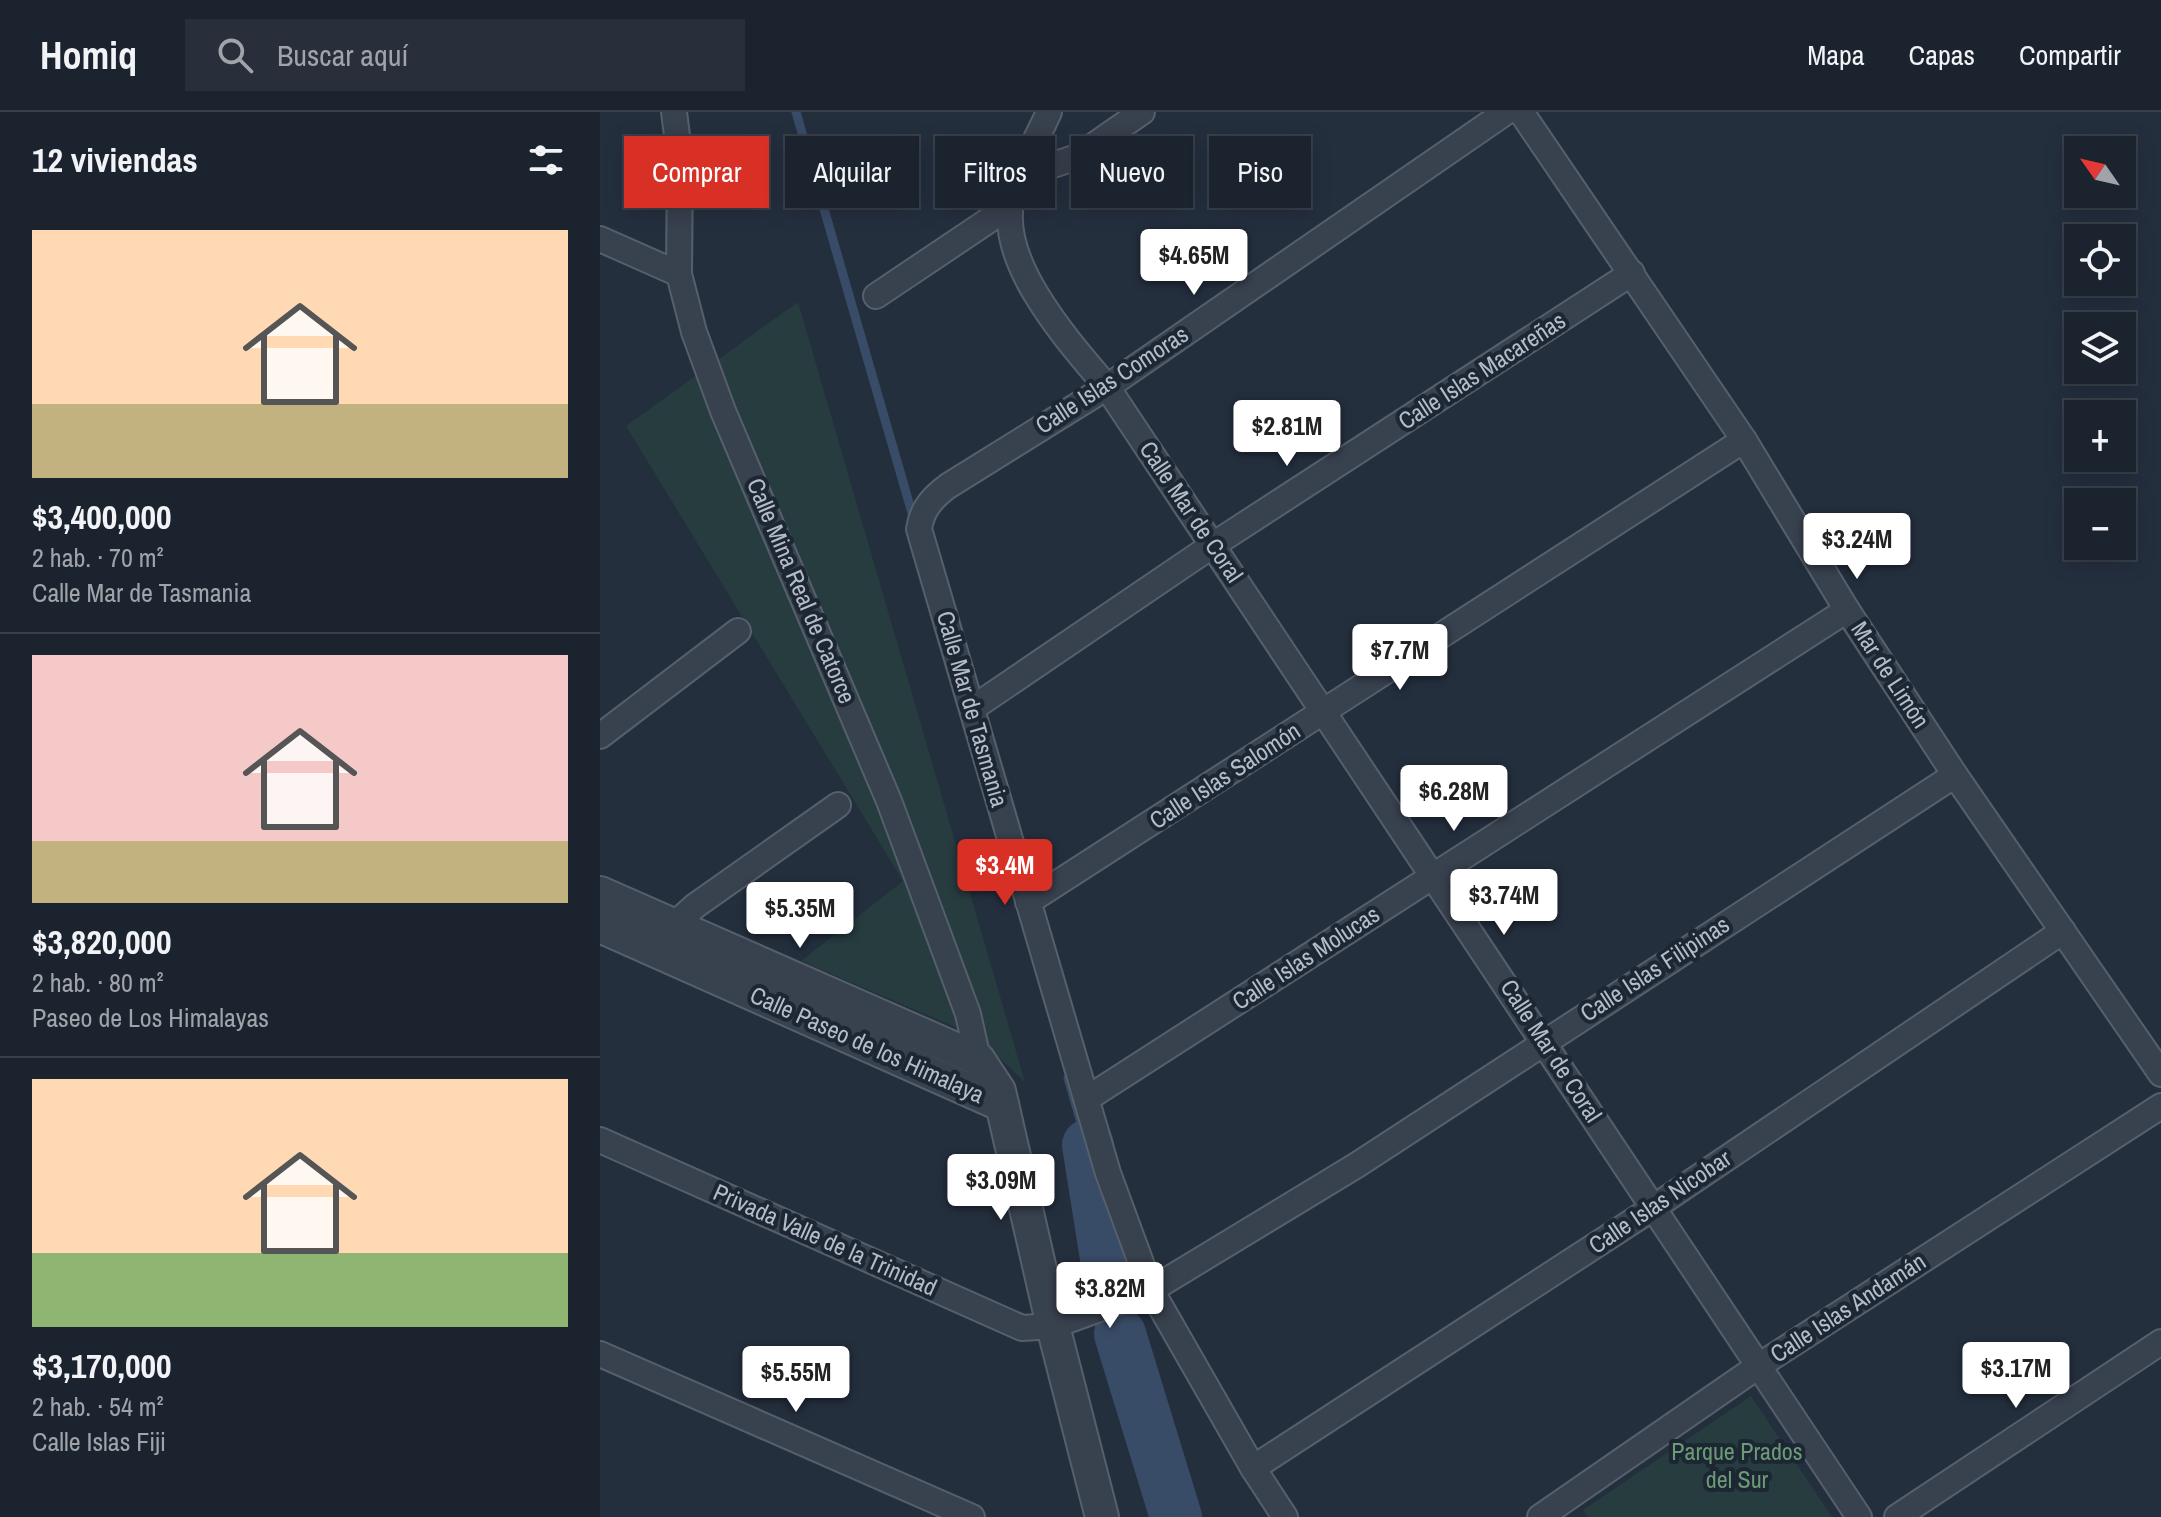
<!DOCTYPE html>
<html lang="es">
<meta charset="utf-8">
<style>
:root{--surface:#1b232e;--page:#282f3a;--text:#f1f3f6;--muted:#a0a4aa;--line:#39404a;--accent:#d93025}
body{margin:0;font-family:"Archivo Narrow",sans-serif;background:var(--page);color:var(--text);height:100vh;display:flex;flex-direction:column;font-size:30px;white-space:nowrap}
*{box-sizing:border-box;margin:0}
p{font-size:26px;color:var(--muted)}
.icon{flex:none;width:44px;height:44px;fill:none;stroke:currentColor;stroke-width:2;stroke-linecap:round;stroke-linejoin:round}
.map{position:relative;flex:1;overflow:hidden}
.panel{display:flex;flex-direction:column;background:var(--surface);width:600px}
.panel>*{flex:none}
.banner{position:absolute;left:24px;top:24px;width:760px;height:72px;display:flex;gap:16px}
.needle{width:52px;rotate:304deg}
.buttons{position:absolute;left:1464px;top:24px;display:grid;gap:16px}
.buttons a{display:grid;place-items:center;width:72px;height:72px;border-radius:0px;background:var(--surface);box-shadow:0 4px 20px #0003,0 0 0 2px var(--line);font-size:40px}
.price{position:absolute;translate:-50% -68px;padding:0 18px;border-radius:8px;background:#fff;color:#222;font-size:26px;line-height:52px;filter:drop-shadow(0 2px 4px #0008)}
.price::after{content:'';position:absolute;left:50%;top:48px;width:24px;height:18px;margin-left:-12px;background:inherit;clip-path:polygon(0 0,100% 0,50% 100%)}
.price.current{background:var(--accent);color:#fff}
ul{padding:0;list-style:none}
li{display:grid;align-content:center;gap:16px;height:424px;padding:0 32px}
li+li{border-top:2px solid var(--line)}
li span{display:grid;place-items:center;height:248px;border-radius:0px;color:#555}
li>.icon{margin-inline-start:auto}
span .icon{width:144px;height:144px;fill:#fffc;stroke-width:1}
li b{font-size:34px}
h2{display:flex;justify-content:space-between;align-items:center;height:96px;padding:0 32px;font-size:34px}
.chip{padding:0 28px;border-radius:0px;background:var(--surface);box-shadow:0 4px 20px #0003,0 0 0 2px var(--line);font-size:28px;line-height:72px}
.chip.current{background:var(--accent);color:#fff}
header{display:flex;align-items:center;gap:48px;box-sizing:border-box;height:112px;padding:0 40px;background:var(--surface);border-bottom:2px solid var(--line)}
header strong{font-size:38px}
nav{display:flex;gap:44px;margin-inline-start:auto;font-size:28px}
.search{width:560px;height:72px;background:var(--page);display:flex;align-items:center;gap:20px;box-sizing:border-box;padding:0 28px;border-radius:0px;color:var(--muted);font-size:30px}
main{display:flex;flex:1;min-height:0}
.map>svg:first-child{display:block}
.green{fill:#263c3f}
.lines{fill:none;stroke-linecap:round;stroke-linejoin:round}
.stream{stroke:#394c67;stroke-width:9}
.river{stroke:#394c67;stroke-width:52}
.minor-casing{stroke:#565f6c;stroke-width:28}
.tertiary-casing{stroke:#565f6c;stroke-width:36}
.minor{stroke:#38414e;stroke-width:24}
.tertiary{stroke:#38414e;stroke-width:32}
.labels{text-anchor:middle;stroke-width:8;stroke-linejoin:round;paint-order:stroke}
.street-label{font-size:24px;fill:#b4bcc9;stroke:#1d2633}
.park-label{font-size:24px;fill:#6b9a76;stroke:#1d2633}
</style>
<header>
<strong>Homiq</strong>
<div class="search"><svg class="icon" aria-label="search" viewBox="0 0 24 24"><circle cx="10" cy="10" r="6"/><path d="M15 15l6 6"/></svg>Buscar aquí</div>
<nav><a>Mapa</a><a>Capas</a><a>Compartir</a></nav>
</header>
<main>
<section class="panel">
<h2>12 viviendas<svg class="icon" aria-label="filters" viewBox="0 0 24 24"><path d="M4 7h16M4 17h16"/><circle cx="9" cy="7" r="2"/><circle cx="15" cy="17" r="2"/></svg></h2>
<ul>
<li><span style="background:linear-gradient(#ffd9b3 70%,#c2b280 0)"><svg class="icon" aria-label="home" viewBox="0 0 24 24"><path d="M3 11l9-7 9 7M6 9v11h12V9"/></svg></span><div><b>$3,400,000</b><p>2 hab. · 70 m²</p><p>Calle Mar de Tasmania</p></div></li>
<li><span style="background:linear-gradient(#f6c9c9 75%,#c2b280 0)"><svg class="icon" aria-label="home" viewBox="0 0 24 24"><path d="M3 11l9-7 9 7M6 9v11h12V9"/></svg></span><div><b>$3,820,000</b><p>2 hab. · 80 m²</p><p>Paseo de Los Himalayas</p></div></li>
<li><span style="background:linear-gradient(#ffd9b3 70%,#8fb573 0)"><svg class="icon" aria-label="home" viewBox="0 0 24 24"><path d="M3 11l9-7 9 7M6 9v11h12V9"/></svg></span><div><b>$3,170,000</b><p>2 hab. · 54 m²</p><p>Calle Islas Fiji</p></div></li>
</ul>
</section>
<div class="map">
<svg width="1561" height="1405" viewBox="0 0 1561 1405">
<rect width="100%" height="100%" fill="#242f3e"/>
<g class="green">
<polygon points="198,190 425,970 376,924 201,849 303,769 26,314"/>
<polygon points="1151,1284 1232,1405 988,1405 983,1398"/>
</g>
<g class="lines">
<g class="stream">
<polyline points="196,0 314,408"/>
<polyline points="468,966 486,1028"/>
</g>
<g class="river">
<polyline points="488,1033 509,1165"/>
<polyline points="520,1222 576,1405"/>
</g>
<g class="minor-casing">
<g id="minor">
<polyline points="74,0 80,47 79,162 94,220 123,299 289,689 368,902 378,947"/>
<path d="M449 0C436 29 417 60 411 92 400 154 470 231 507 275L1259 1405"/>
<polyline points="921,0 1144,328 1247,498 1355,663 1561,962"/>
<polyline points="420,64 477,45 542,0"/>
<polyline points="0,127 79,162"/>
<polyline points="276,184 410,94"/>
<polyline points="373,596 613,433 1032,161"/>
<polyline points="0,624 138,519"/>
<polyline points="428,790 1144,328"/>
<polyline points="68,824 74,813 95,794 238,693"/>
<polyline points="488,986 1247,498"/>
<polyline points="0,1028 422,1216 453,1214 551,1178 757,1053 1355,663"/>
<polyline points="0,1242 372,1405"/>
<polyline points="653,1356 1053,1096 1463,819"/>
<path d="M685 1405 653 1356 551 1178 508 1061 319 417C322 397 332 386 348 374L507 275 906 0"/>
<polyline points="940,1405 1157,1255 1561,994"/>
<polyline points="1297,1405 1561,1230"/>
</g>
</g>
<g class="tertiary-casing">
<g id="tertiary">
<polyline points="0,781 378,947 399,979 453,1214 502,1405"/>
<polyline points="0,814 402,993"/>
</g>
</g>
<use href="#minor" class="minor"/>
<use href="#tertiary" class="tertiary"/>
</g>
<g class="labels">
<g class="street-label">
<text transform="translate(882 259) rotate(-33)" y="8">Calle Islas Macareñas</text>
<text transform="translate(512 268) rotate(-33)" y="8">Calle Islas Comoras</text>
<text transform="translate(591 400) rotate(56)" y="8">Calle Mar de Coral</text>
<text transform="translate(201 479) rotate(67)" y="8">Calle Mina Real de Catorce</text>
<text transform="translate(1290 563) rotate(57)" y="8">Mar de Limón</text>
<text transform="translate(372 597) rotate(74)" y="8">Calle Mar de Tasmania</text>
<text transform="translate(625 664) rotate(-33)" y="8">Calle Islas Salomón</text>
<text transform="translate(706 846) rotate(-33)" y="8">Calle Islas Molucas</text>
<text transform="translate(1055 857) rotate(-33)" y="8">Calle Islas Filipinas</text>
<text transform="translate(267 933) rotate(24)" y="8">Calle Paseo de los Himalaya</text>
<text transform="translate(951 939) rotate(57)" y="8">Calle Mar de Coral</text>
<text transform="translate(1060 1090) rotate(-34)" y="8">Calle Islas Nicobar</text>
<text transform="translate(225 1128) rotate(24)" y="8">Privada Valle de la Trinidad</text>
<text transform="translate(1248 1196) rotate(-33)" y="8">Calle Islas Andamán</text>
</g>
<g class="park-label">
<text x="1137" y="1348">Parque Prados<tspan x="1137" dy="28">del Sur</tspan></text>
</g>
</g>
</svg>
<div class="buttons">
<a><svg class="needle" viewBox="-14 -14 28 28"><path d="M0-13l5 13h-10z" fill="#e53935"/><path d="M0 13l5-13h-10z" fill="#a0a4aa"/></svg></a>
<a><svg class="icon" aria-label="locate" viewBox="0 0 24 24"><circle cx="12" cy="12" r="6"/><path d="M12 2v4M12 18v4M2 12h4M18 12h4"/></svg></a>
<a><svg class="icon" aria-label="layers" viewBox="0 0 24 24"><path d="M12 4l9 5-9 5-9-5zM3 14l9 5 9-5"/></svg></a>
<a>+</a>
<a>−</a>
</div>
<b class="price" style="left:594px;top:185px">$4.65M</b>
<b class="price" style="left:687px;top:356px">$2.81M</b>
<b class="price" style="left:1257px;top:469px">$3.24M</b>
<b class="price" style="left:800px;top:580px">$7.7M</b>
<b class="price" style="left:854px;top:721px">$6.28M</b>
<b class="price current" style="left:405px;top:795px">$3.4M</b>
<b class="price" style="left:904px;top:825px">$3.74M</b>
<b class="price" style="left:200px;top:838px">$5.35M</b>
<b class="price" style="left:401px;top:1110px">$3.09M</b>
<b class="price" style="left:510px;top:1218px">$3.82M</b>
<b class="price" style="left:1416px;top:1298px">$3.17M</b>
<b class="price" style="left:196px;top:1302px">$5.55M</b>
<div class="banner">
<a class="chip current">Comprar</a>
<a class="chip">Alquilar</a>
<a class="chip">Filtros</a>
<a class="chip">Nuevo</a>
<a class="chip">Piso</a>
</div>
</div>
</main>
